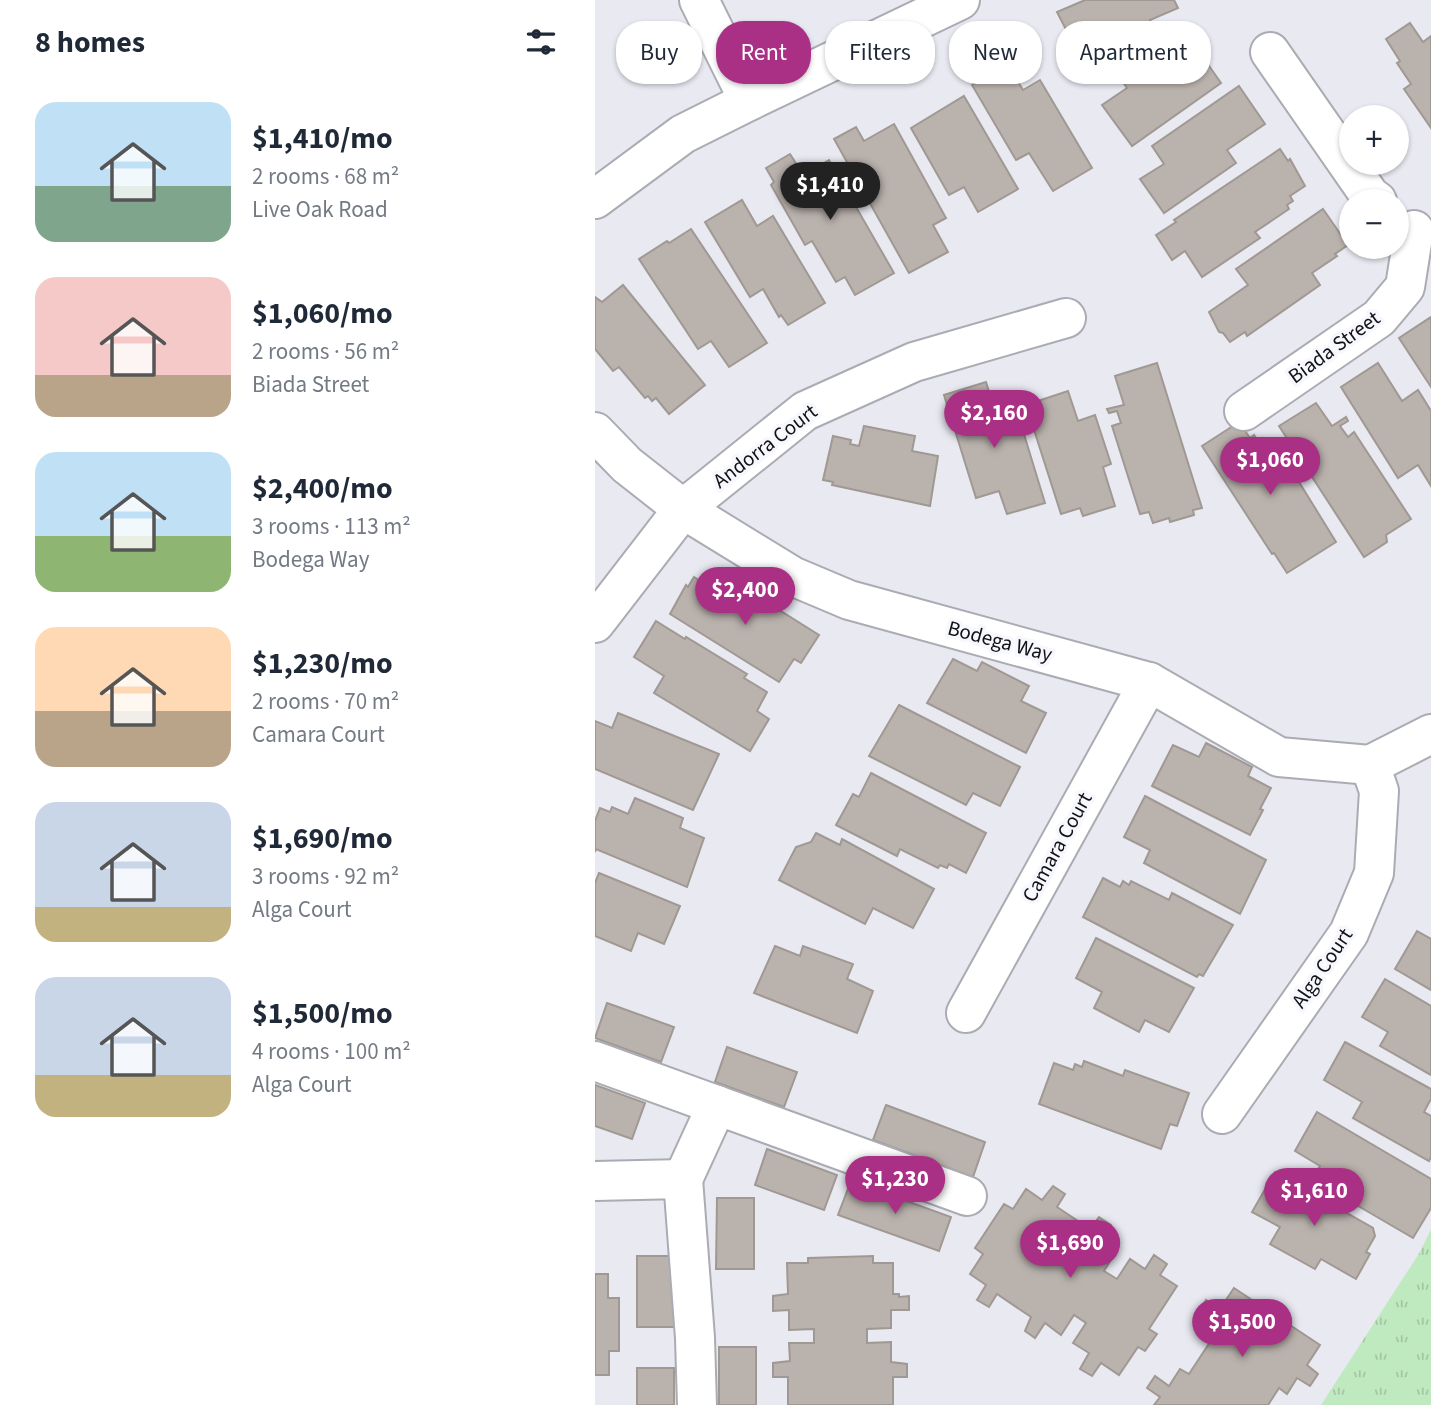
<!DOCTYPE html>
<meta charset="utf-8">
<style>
:root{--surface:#fff;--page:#f6f6f7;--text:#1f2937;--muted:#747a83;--accent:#a93084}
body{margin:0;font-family:"Source Sans 3",sans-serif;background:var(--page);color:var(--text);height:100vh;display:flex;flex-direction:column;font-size:26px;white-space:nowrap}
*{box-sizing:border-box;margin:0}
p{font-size:23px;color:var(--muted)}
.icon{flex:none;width:38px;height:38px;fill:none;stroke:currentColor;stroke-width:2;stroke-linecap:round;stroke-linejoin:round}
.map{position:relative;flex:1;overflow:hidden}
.sheet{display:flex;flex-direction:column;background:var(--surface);width:595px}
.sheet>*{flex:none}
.guide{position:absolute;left:21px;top:21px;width:665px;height:63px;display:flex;gap:14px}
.tools{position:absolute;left:744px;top:105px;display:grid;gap:14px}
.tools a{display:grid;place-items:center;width:70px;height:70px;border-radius:50%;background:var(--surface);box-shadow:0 2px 5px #0004;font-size:35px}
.price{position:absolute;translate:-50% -60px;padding:0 16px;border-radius:24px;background:var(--accent);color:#fff;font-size:23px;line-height:46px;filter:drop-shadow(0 2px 4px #0008)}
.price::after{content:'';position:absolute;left:50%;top:42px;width:21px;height:16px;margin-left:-10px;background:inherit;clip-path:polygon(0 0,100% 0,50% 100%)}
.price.on{background:#222;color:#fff}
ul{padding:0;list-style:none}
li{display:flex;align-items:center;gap:21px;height:175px;padding:0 35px}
li span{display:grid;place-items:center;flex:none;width:196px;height:140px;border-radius:21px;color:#555}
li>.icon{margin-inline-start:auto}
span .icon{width:84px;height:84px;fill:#fffc;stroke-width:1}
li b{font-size:30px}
h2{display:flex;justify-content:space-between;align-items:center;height:84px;padding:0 35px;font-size:30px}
.chip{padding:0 24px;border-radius:28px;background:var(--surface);box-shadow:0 2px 5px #0004;font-size:24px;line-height:63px}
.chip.on{background:var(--accent);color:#fff}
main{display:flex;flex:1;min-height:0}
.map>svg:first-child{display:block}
.grass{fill:url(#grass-tufts)}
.building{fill:#bab2ad;stroke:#a09893;stroke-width:2}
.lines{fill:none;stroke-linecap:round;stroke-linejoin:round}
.minor-casing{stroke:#ababb3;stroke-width:42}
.minor{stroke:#fff;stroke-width:38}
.labels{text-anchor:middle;stroke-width:7;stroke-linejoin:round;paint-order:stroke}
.street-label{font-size:21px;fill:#121215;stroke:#f7f7fe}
</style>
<main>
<section class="sheet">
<h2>8 homes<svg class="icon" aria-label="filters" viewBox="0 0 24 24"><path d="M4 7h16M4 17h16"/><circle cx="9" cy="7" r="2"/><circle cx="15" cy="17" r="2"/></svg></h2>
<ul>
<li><span style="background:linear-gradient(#bfe0f5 60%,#7fa58c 0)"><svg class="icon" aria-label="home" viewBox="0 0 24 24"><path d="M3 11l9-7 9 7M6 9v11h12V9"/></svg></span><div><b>$1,410/mo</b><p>2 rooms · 68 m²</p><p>Live Oak Road</p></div></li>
<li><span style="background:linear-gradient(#f6c9c9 70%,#b9a48a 0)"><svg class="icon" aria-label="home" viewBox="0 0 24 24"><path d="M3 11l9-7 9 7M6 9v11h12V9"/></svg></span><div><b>$1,060/mo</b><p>2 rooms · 56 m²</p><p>Biada Street</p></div></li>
<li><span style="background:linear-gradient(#bfe0f5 60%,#8fb573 0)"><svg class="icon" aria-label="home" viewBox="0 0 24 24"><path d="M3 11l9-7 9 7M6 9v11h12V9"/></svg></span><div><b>$2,400/mo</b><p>3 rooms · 113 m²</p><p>Bodega Way</p></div></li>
<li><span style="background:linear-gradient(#ffd9b3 60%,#b9a48a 0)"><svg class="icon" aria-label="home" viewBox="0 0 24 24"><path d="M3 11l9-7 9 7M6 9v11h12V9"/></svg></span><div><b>$1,230/mo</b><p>2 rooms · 70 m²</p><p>Camara Court</p></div></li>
<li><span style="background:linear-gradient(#c9d6e8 75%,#c2b280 0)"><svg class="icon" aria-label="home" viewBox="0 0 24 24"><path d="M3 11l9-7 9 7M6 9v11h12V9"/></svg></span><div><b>$1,690/mo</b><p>3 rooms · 92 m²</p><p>Alga Court</p></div></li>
<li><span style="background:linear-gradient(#c9d6e8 70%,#c2b280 0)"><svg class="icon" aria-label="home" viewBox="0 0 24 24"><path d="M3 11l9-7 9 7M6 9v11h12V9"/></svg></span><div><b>$1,500/mo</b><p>4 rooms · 100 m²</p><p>Alga Court</p></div></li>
</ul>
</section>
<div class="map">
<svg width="836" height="1405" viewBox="0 0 836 1405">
<defs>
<pattern id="grass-tufts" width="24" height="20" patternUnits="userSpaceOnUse" patternTransform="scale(1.75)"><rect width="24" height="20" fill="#bfe9bf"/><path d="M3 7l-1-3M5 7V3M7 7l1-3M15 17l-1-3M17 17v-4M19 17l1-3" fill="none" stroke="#a3c7a3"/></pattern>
</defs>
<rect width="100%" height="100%" fill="#e9e9f2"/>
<polygon class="grass" points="836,1229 836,1405 726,1405 825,1252"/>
<g class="building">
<polygon points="490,0 579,0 583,8 555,20 562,36 514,56 510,46 485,57 462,12"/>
<polygon points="815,23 828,42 836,36 836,128 809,89 816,84 802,63 805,61 791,39"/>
<polygon points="600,46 626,83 537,146 507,105 532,88 525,78 567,48 578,63"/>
<polygon points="413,65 428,90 445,80 497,168 458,191 434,153 421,160 377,85"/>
<polygon points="644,86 670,124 632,150 641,163 569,213 545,179 569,164 557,146"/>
<polygon points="369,96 423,189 383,212 369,187 354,195 316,128"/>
<polygon points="299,124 351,218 338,225 353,252 314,273 239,139 261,127 269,141"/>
<polygon points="685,149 693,161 695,159 710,186 695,196 698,201 692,205 694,209 660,232 665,238 607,277 590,251 577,260 561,235 581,222 579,220"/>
<polygon points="195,154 204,168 206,167 210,174 234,160 299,273 260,295 250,277 241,282 217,241 210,245 176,185 179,182 171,168"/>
<polygon points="147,200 162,226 178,216 230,303 193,325 186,315 184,317 168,289 155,297 110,222"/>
<polygon points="728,209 753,245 740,254 742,256 717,273 725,285 652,336 650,332 635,342 628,333 624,332 614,312 653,285 641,269"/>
<polygon points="96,229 172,343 134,367 116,341 103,349 44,259 72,241 74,243"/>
<polygon points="28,285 110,385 74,414 61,398 57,401 53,396 50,398 24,367 18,371 0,349 0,297 7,302"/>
<polygon points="836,317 836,387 804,338"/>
<polygon points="562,363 607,508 598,510 599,515 575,522 574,518 558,523 554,512 545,514 517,426 526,423 522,411 514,413 512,409 529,405 520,376"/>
<polygon points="783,363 807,401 823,390 836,411 836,486 823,465 803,478 746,387"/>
<polygon points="391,382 404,424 424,418 450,503 412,514 404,491 381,498 349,395"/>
<polygon points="473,391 483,421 500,415 516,464 508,467 520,506 488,516 485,508 466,514 431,405"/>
<polygon points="721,403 737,426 751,417 753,421 745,426 753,437 759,432 816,519 791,535 792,542 769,557 684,426"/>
<polygon points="644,422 655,438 659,435 663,441 667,438 689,474 696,469 741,542 692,573 679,553 677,554 607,446"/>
<polygon points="269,426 320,436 317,451 343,456 335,506 237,485 238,482 228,480 238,436 256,440 255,444 264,446"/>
<polygon points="99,577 115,587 119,581 124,585 127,581 161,603 165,598 224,635 206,663 199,659 184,682 75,614 91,585 93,587"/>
<polygon points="61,621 90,639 91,637 152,674 149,678 172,692 162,711 174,719 155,751 59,693 69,676 39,657"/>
<polygon points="358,659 382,671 387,662 434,686 426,701 451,713 431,753 332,703"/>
<polygon points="304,705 425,767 405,806 378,793 371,805 274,756"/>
<polygon points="23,713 124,754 98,810 0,769 0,721 17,728"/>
<polygon points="611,743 657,767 653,776 676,788 665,809 668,810 655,835 557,786 578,745 604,757"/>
<polygon points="276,773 391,833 371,873 354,864 352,868 345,865 343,868 305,849 302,856 241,825 258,794 264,797"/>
<polygon points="550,796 671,860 645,914 549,863 555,850 529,837"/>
<polygon points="40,798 88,818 85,828 109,838 92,887 1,849 0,852 0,821 5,808 15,812 17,807 33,814"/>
<polygon points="221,833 245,845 247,839 339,889 318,928 278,908 270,924 184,880 201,847 216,842"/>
<polygon points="4,873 85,906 69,944 43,933 36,951 0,936 0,883"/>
<polygon points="508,878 525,887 528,881 534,885 536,881 574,900 577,893 638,925 608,976 604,974 602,977 488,917"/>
<polygon points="822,931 836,939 836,990 800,969"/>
<polygon points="501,938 599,988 574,1032 550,1020 544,1032 499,1008 507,992 481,978"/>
<polygon points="180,946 205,956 208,946 258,964 252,979 278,991 262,1033 159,993"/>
<polygon points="790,979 836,1006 836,1075 785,1046 793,1032 767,1017"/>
<polygon points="12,1003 79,1027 66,1062 0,1038"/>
<polygon points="750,1042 836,1089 836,1099 829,1112 836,1116 836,1157 834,1161 758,1118 767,1102 729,1080"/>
<polygon points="132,1047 202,1072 189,1107 120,1082"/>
<polygon points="489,1061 528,1076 530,1070 594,1093 582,1126 575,1124 566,1149 444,1104 459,1063 478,1070 480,1064 487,1067"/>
<polygon points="0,1085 50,1103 37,1139 0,1126"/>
<polygon points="291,1105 390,1142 378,1177 278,1140"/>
<polygon points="722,1112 836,1179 836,1208 818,1238 717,1179 725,1166 700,1151"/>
<polygon points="172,1149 242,1175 229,1210 160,1185"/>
<polygon points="680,1172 778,1228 780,1236 771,1252 775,1254 761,1279 726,1259 720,1269 675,1244 685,1227 657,1212"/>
<polygon points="256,1181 356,1217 344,1251 243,1215"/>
<polygon points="458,1186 470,1194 462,1207 495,1229 504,1217 516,1225 507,1240 522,1250 509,1271 522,1279 535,1259 550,1269 559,1255 572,1264 565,1275 582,1286 554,1329 562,1334 550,1351 543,1347 524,1375 506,1363 497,1376 485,1369 494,1353 478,1343 491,1323 479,1315 466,1335 450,1323 440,1338 430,1331 436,1317 402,1294 394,1307 382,1300 391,1285 375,1274 388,1254 380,1248 409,1204 418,1209 431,1189 447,1200"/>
<polygon points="122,1198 159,1198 159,1269 121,1269"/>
<rect x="42" y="1256" width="37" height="71"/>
<polygon points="278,1256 278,1263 298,1263 298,1294 304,1294 304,1297 314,1296 314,1310 296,1310 296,1328 272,1329 272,1343 296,1342 296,1362 312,1364 312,1377 298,1377 298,1405 193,1405 193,1377 178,1377 178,1363 195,1361 194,1343 219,1343 219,1329 194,1330 194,1310 178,1311 178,1296 193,1294 192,1263 213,1263 213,1258"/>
<polygon points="0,1274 13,1274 13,1298 24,1298 24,1351 14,1351 14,1375 0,1375"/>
<polygon points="639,1288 725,1345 712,1365 723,1374 715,1386 702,1378 692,1394 684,1388 673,1405 559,1405 565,1397 552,1388 560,1376 574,1386 585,1369 594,1374 615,1342 607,1337 618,1321 604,1311 611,1300 625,1309"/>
<rect x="124" y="1347" width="37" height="58"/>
<rect x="42" y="1368" width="37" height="37"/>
</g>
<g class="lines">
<g class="minor-casing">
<g id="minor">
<polyline points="104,0 154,101"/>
<polyline points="675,52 775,196 782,201"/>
<polyline points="0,199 88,134 154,101 365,0"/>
<polyline points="649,411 784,318 810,287 819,230"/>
<polyline points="0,432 32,465 88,509 197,576 254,600 554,682 684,757 775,765 836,734"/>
<polyline points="0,623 88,509 210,411 319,362 471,318"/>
<polyline points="371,1013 554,682"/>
<polyline points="0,1061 372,1196"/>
<polyline points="627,1114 754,933 779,873 784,791 775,765"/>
<polyline points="88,1179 122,1105"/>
<polyline points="0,1181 88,1179 100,1338 102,1405"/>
</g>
</g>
<use href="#minor" class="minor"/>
</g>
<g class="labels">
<g class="street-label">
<text transform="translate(739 347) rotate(-36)" y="7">Biada Street</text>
<text transform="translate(170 446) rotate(-37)" y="7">Andorra Court</text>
<text transform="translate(405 641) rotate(15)" y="7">Bodega Way</text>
<text transform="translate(462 847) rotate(-61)" y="7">Camara Court</text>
<text transform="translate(727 968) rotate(-56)" y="7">Alga Court</text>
</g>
</g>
</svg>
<div class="tools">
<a>+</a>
<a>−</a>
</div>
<b class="price on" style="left:235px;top:222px">$1,410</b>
<b class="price" style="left:399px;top:450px">$2,160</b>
<b class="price" style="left:675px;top:497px">$1,060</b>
<b class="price" style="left:150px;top:627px">$2,400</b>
<b class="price" style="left:300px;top:1216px">$1,230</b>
<b class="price" style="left:719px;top:1228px">$1,610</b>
<b class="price" style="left:475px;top:1280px">$1,690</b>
<b class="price" style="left:647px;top:1359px">$1,500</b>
<div class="guide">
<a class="chip">Buy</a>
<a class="chip on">Rent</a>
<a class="chip">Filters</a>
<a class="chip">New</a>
<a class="chip">Apartment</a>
</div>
</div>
</main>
